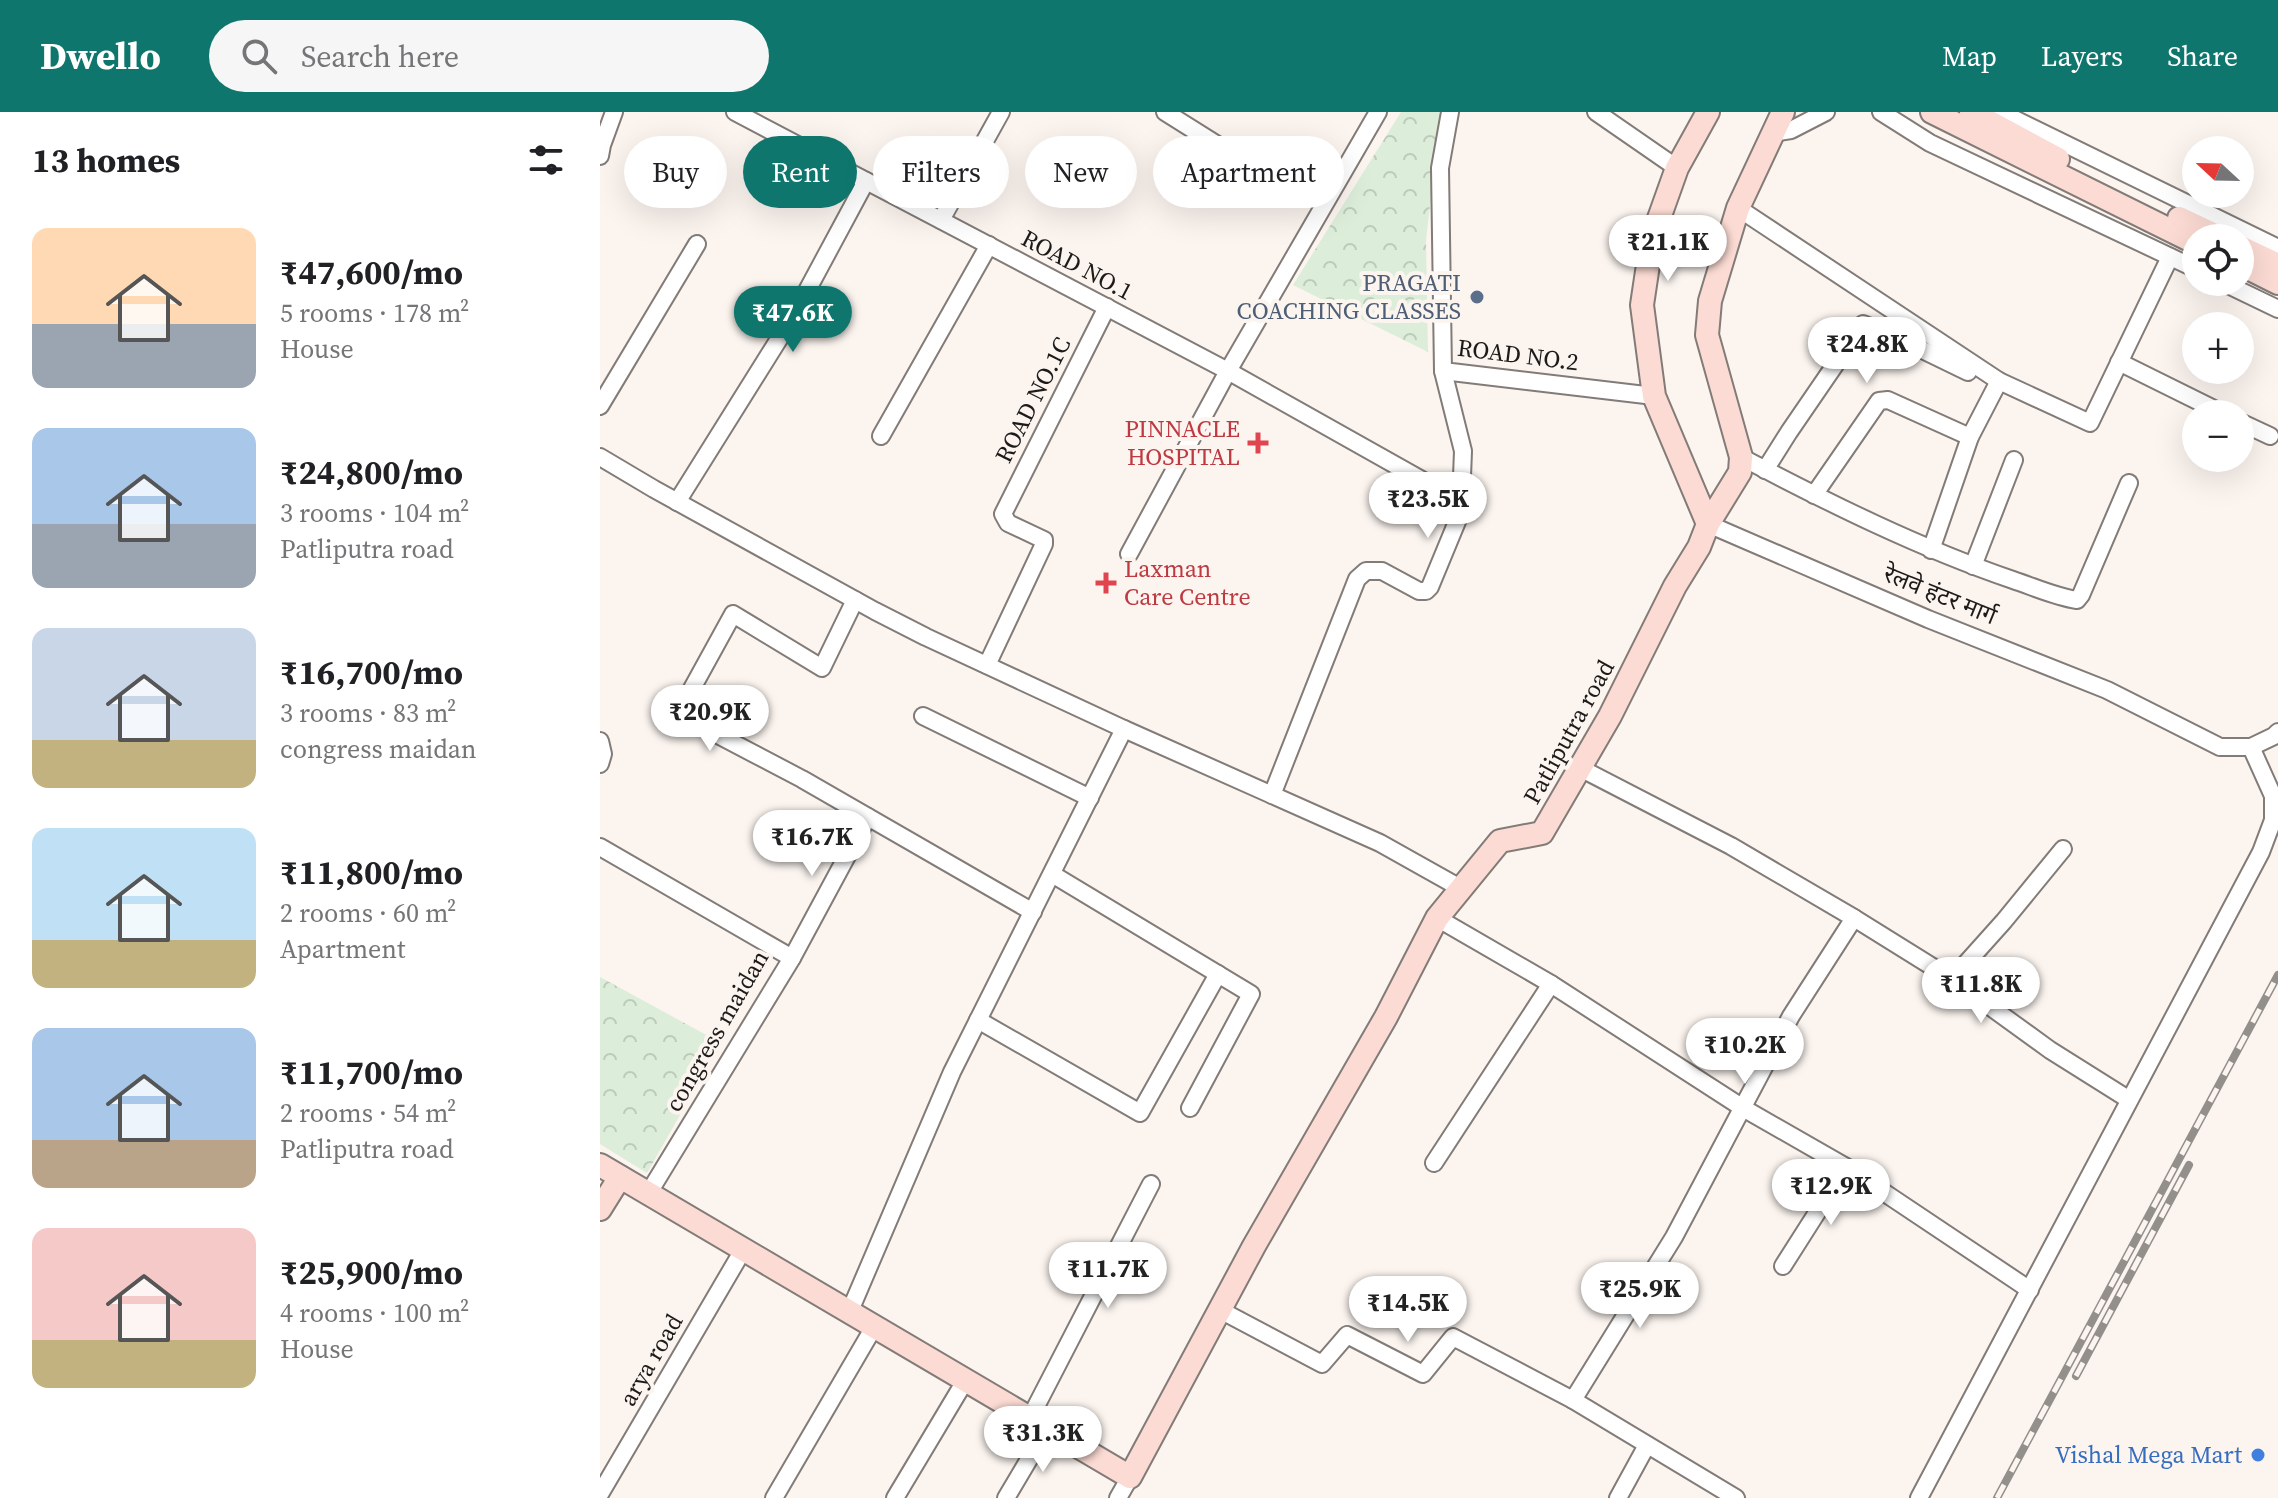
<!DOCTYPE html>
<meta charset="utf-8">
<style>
:root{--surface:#fff;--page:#f6f6f6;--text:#202124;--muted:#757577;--accent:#0f766e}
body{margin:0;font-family:"Source Serif 4","Noto Sans Devanagari",serif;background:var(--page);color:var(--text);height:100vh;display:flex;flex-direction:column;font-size:30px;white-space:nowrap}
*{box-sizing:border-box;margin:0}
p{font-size:26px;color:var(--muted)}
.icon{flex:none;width:44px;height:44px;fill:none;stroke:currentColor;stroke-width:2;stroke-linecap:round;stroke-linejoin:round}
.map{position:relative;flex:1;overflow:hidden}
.panel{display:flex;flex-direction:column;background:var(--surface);width:600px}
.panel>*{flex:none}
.guide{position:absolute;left:24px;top:24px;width:760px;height:72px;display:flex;gap:16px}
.needle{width:52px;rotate:292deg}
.tools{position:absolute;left:1582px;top:24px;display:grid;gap:16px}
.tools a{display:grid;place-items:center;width:72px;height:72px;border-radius:50%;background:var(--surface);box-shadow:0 8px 32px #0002;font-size:40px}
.price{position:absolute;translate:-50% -68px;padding:0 18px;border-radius:28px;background:#fff;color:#222;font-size:26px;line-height:52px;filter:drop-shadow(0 2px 4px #0008)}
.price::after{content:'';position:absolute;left:50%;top:48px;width:24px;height:18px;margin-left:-12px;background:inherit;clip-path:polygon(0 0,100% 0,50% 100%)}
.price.active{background:var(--accent);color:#fff}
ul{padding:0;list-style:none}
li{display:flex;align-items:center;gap:24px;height:200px;padding:0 32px}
li span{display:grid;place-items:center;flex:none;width:224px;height:160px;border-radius:16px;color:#555}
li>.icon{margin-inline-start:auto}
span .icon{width:96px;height:96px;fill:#fffc;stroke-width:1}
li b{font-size:34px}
h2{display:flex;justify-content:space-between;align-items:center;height:96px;padding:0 32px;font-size:34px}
.tag{padding:0 28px;border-radius:36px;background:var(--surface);box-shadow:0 8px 32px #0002;font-size:28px;line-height:72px}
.tag.active{background:var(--accent);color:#fff}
header{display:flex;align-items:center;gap:48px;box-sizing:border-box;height:112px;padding:0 40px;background:var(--accent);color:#fff}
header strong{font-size:38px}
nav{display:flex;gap:44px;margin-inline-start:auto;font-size:28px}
.search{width:560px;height:72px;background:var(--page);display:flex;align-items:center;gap:20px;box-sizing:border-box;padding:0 28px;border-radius:44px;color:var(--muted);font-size:30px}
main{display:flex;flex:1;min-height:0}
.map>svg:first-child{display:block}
.park{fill:url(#park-crowns)}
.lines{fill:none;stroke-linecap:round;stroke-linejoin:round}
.street-casing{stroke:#827b77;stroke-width:20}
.secondary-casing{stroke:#827b77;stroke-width:26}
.street{stroke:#fff;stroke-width:16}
.secondary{stroke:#fbdbd3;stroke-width:22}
.rail-casing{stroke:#938f8b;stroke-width:8}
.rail{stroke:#fbf4ef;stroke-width:5;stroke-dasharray:15;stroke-linecap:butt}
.service-dot{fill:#5c6f8a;stroke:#fbf4ef;stroke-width:3}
.health-dot{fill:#e0444e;stroke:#fbf4ef;stroke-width:3}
.shop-dot{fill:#3f7fe0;stroke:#fbf4ef;stroke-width:3}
.labels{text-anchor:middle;stroke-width:8;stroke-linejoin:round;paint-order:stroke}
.street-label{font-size:24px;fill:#1d1b19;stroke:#fbf4ef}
.service-label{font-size:24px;fill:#4e5e75;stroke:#fbf4ef;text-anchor:end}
.health-label{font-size:24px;fill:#be3a42;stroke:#fbf4ef;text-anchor:end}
.shop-label{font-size:24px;fill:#366cbe;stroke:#fbf4ef;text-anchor:end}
</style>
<header>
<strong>Dwello</strong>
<div class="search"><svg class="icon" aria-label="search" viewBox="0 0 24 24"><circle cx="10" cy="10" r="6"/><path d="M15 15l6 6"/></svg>Search here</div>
<nav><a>Map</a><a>Layers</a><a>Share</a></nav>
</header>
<main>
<section class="panel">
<h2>13 homes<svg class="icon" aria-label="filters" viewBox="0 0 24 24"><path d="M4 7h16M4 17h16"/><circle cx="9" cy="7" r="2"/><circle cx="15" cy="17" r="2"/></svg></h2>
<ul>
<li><span style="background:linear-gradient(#ffd9b3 60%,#9aa5b1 0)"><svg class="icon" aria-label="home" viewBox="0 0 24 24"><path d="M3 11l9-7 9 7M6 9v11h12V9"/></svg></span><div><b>₹47,600/mo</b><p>5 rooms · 178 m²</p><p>House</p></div></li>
<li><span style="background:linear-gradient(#a9c7e8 60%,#9aa5b1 0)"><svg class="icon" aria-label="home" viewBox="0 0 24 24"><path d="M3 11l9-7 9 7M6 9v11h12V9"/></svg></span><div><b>₹24,800/mo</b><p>3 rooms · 104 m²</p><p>Patliputra road</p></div></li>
<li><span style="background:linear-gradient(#c9d6e8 70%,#c2b280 0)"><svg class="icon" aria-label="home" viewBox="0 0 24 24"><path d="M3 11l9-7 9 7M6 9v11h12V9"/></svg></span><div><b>₹16,700/mo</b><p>3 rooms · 83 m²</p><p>congress maidan</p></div></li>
<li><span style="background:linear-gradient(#bfe0f5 70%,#c2b280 0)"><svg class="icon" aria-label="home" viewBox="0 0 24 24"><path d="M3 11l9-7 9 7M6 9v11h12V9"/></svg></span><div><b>₹11,800/mo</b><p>2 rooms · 60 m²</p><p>Apartment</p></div></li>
<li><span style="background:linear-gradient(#a9c7e8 70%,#b9a48a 0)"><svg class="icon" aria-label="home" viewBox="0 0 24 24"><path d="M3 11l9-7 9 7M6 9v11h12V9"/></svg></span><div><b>₹11,700/mo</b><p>2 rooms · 54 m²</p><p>Patliputra road</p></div></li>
<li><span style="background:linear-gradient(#f6c9c9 70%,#c2b280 0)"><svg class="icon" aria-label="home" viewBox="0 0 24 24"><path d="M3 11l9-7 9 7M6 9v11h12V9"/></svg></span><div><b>₹25,900/mo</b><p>4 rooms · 100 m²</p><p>House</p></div></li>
</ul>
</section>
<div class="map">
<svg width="1678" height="1386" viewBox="0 0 1678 1386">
<defs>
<pattern id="park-crowns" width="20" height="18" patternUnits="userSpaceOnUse" patternTransform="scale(2)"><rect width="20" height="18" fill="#dcedda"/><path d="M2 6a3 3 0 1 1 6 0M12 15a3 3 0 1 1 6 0" fill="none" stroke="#bccbba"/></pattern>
</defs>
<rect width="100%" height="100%" fill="#fbf4ef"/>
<g class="park">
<polygon points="801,0 839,0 840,5 826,128 828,240 693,173"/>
<polygon points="0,865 121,931 47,1061 0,1032"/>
</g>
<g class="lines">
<g class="street-casing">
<g id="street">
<polyline points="135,0 628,259 529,442"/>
<polyline points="565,0 643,49"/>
<polyline points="778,0 628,259 861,390 863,339 843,259"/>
<polyline points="850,0 840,56 843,259 1054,284"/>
<polyline points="996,0 1077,56"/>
<polyline points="1281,0 1330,31 1596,157"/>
<polyline points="1400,0 1678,136"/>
<polyline points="1172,21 1191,18 1226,0"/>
<polyline points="0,44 2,33 14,0"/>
<polyline points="1138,96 1399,269 1490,311 1570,145"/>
<polyline points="341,108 401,0"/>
<polyline points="1622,170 1678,197"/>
<polyline points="1519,250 1624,302"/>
<polyline points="0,294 97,132"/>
<polyline points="1640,310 1670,324"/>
<polyline points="281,324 389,133"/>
<polyline points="0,345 54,377 275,499 326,525 524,617 352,960 249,1201"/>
<path d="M1141 345C1229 391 1319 436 1413 468 1434 475 1456 485 1477 488L1481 483 1529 371"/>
<polyline points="1165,358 1189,320 1263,212 1302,228 1368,260"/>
<polyline points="1214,383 1279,289 1288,288 1370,325"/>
<polyline points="77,390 194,203 266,69"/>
<polyline points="1108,412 1328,507 1507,578 1620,635 1651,635 1674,624 1678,620"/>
<polyline points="1331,438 1370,325 1399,269"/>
<polyline points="1373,454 1414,348"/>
<polyline points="255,488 222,556 133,502 78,602 202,667 433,800"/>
<polyline points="387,553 444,432 444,428 408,411 403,402 507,195"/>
<polyline points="323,604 490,686"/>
<polyline points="524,617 780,731 862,777"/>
<polyline points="0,629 3,642 0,652"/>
<polyline points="980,656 1131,734 1254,806 1191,904 1074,1125 973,1288 1136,1386"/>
<polyline points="672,683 757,467 766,459 782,459 819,479 826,479 830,475 861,400 861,390"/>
<polyline points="0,735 192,846 48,1082"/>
<polyline points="452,762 651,882 590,996"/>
<polyline points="837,806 951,872 1143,996 1246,1055 1430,1178"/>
<polyline points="1254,806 1352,867 1450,938 1528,987"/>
<polyline points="192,846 268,705"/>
<polyline points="1352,867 1404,809 1463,737"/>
<polyline points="378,908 540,1001 618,862"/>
<polyline points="834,1051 951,872"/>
<polyline points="1183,1154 1246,1055"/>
<polyline points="620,1198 722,1252 747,1223 823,1262 853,1225 973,1288"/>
<polyline points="430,1306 551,1072"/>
<polyline points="0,1382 143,1138"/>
<polyline points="174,1386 274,1215"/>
<polyline points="295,1386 365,1269"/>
<polyline points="406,1386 447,1317"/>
<polyline points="518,1386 530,1365"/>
<polyline points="1018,1386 1047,1333"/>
<path d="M1319 1386C1433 1171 1545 955 1661 740L1673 708V684L1651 635"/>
</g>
</g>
<g class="secondary-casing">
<g id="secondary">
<polyline points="1108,0 1077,56 1052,126 1042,193 1054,284 1108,412"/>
<polyline points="1332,0 1596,131"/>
<polyline points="1371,0 1458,47"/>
<polyline points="1579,106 1621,126"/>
<polyline points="1640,135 1678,153"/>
<polyline points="1640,152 1678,171"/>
<polyline points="0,1053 530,1365 654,1134 786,905 837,806 900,729 942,721 1010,604 1075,474 1099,435 1108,412 1140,360 1141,345 1107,223 1110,189 1138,96 1183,0"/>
<polyline points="0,1097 20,1065"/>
</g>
</g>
<use href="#street" class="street"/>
<use href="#secondary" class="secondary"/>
<g class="rail-casing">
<g id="rail">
<polyline points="1476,1264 1589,1053"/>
<polyline points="1397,1386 1678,863"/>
</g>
</g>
<use href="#rail" class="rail"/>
</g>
<circle class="service-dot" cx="877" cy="185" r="8"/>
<g class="health-dot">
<path d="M654 319h8v8h8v8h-8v8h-8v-8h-8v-8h8z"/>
<path d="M502 459h8v8h8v8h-8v8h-8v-8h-8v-8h8z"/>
</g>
<circle class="shop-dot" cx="1658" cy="1343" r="8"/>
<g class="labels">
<g class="street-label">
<text transform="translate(477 153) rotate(28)" y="8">ROAD NO.1</text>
<text transform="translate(918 243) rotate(7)" y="8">ROAD NO.2</text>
<text transform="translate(433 288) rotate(-63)" y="8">ROAD NO.1C</text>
<text transform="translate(1340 483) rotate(22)" y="8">रेलवे हंटर मार्ग</text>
<text transform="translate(969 620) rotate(-61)" y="8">Patliputra road</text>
<text transform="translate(117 919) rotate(-60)" y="8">congress maidan</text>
<text transform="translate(51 1248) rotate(-60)" y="8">arya road</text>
</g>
<g class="service-label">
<text x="861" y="179">PRAGATI<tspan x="861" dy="28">COACHING CLASSES</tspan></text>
</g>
<g class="health-label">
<text x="640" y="325">PINNACLE<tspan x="640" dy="28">HOSPITAL</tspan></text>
<text x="524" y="465" text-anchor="start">Laxman<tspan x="524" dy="28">Care Centre</tspan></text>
</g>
<g class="shop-label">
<text x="1642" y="1351">Vishal Mega Mart</text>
</g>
</g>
</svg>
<div class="tools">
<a><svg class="needle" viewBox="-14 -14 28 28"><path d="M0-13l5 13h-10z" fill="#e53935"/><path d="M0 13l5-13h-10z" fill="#757577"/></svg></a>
<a><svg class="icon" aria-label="locate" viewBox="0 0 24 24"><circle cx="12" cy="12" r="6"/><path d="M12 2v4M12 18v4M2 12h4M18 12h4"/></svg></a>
<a>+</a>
<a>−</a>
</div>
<b class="price" style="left:1068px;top:171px">₹21.1K</b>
<b class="price active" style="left:193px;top:242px">₹47.6K</b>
<b class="price" style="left:1267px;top:273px">₹24.8K</b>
<b class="price" style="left:828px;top:428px">₹23.5K</b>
<b class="price" style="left:110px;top:641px">₹20.9K</b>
<b class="price" style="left:212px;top:766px">₹16.7K</b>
<b class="price" style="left:1381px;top:913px">₹11.8K</b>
<b class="price" style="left:1145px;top:974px">₹10.2K</b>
<b class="price" style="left:1231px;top:1115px">₹12.9K</b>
<b class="price" style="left:508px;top:1198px">₹11.7K</b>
<b class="price" style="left:1040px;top:1218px">₹25.9K</b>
<b class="price" style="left:808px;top:1232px">₹14.5K</b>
<b class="price" style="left:443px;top:1362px">₹31.3K</b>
<div class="guide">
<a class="tag">Buy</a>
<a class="tag active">Rent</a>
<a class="tag">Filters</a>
<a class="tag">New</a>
<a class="tag">Apartment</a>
</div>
</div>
</main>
